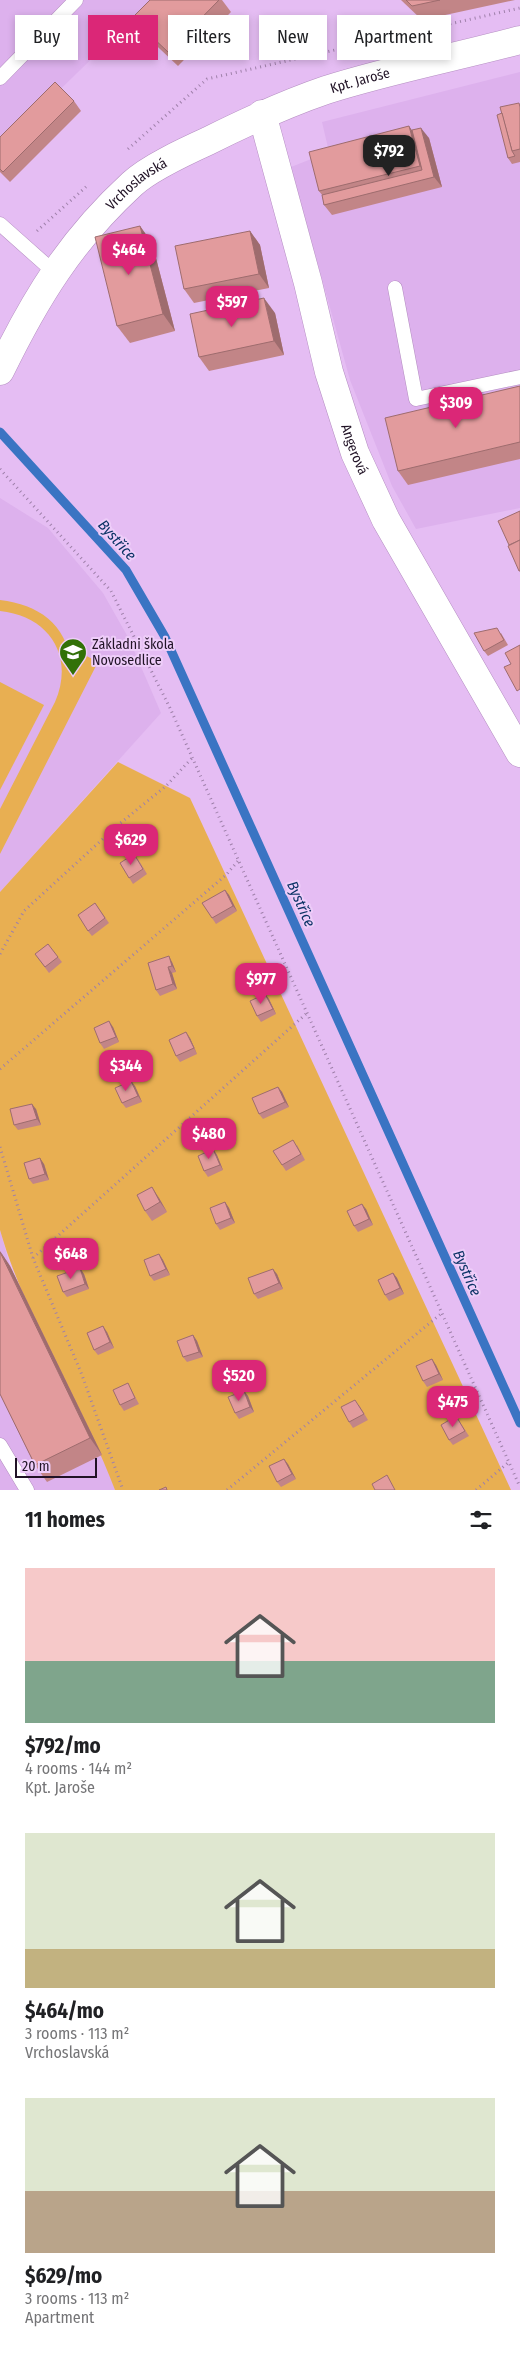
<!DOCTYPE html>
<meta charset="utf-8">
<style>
:root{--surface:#fff;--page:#f2f2f2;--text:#202124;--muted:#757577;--accent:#db2777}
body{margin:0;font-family:"Fira Sans Condensed",sans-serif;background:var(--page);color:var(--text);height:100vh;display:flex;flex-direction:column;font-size:19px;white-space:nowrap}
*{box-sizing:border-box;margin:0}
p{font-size:16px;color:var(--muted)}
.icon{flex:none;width:28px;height:28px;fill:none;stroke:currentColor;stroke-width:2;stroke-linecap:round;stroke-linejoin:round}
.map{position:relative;height:1490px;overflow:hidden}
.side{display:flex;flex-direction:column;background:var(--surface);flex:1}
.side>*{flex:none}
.top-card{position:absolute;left:15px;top:15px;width:490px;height:45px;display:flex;gap:10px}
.scale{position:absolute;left:15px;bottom:12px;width:82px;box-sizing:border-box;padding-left:5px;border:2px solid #211326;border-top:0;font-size:14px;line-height:18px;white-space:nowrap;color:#211326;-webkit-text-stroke:4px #eecdf9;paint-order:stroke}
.price{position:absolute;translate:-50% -42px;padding:0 11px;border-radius:10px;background:var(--accent);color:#fff;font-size:16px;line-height:32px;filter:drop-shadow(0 1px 2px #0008)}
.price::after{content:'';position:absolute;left:50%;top:30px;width:15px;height:11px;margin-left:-8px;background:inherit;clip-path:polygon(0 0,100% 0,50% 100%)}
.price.selected{background:#222;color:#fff}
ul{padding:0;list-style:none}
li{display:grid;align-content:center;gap:10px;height:265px;padding:0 25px}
li span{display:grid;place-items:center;height:155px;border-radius:0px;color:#555}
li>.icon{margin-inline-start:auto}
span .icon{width:90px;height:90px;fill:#fffc;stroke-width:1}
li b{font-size:21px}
h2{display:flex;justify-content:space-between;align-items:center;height:60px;padding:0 25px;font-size:21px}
.tag{padding:0 18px;border-radius:0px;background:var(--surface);box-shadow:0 2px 8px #0003;font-size:18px;line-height:45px}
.tag.selected{background:var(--accent);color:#fff}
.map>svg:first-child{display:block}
.built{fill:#ddb1ed}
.green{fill:#e8af52}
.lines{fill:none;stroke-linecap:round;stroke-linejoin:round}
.stream{stroke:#3a74c3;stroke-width:9}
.service-casing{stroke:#b48ec1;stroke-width:15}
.minor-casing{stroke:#b48ec1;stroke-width:29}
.tertiary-casing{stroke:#b48ec1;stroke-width:29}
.path{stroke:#9f80aa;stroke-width:3;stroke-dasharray:1 4;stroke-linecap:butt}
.service{stroke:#fff;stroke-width:14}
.minor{stroke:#fff;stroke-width:28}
.tertiary{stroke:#fff;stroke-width:28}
.wall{fill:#c28587}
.shaded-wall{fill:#9e6c6e}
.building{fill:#e29b9d;stroke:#9e6c6e}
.labels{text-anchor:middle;stroke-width:4;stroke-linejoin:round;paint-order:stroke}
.street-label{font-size:14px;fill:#211326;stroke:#eecdf9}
.poi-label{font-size:14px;fill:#211326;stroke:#eecdf9;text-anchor:start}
.water-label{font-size:15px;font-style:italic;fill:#0a3265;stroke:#eecdf9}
</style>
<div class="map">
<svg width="520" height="1490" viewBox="0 0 520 1490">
<rect width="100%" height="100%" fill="#e5bdf3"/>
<g class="built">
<polygon points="0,0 152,0 0,148"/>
<polygon points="520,72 520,508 416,529 392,486 350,380 291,167 329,152 322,122"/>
<polygon points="0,498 48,528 103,593 129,639 161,713 0,892"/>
<polygon points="0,1230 10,1266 102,1455 115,1490 0,1490"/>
</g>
<g class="green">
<path d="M0 600C39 605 65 623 72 664L79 652 98 662 0 854V809L55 702C75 656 49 616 0 611Z"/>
<polygon points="0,682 44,705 0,790"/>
<path d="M118 762 190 798 511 1490H115C82 1402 26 1321 0 1230V892Z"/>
</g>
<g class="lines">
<polyline class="stream" points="0,432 126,570 165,637 520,1423"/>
<g class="service-casing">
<g id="service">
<polyline points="0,78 76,0"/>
<polyline points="0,224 54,272"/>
<polyline points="395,288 416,399 520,377"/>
<polyline points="0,1445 27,1490"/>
</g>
</g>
<g class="minor-casing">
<g id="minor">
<path id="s1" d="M262 114 308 283 329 372 355 453 386 520 520 753"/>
</g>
</g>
<g class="tertiary-casing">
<g id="tertiary">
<path id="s2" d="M0 371C36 297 71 240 132 184 149 168 186 151 208 141 246 122 285 104 326 90 389 70 456 57 520 40"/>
</g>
</g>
<g class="path">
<polyline points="128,149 207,79 520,8"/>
<polyline points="37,231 88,185"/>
<polyline points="0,469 111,591 170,708 520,1487"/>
<polyline points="0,954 24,911 118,825 166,786 192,758"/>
<polyline points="0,1069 226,875 238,861"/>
<polyline points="0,1147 33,1258 82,1375 123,1490"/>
<polyline points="33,1258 307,1013"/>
<polyline points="227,1490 442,1313"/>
<polyline points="476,1490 509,1462"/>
</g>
<use href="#service" class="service"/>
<use href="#minor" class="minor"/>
<use href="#tertiary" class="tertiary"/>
</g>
<g class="wall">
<polygon points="150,0 222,0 231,12 178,66 142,32 132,18"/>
<polygon points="401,0 515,0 422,20"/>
<polygon points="74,101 81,111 10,182 0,172 0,137"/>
<polygon points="520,105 520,162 512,164 508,158"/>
<polygon points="412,130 429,138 442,187 332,215 324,205 322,195 319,191"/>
<polygon points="140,226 152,243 175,331 130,343 117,326"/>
<polygon points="250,231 260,245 269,288 194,303 184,289"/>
<polygon points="275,313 284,355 209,371 199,357"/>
<polygon points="520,386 520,459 408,485 398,471"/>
<polygon points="501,633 508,645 488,656 484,651"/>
<polygon points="138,859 147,874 133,884 120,863"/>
<polygon points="225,890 229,895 237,911 216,924 212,918"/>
<polygon points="95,903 109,923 92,936 88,931"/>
<polygon points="35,954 58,957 62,962 49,973"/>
<polygon points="172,962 176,972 172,973 177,989 160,996 156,990 148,963"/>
<polygon points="265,994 269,999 276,1014 261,1022 257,1016"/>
<polygon points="113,1027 119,1042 104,1049 100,1043"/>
<polygon points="190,1038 197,1054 180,1062 176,1056"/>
<polygon points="135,1086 142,1102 126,1108 122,1103"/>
<polygon points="278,1087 282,1092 289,1107 263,1119 259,1114"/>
<polygon points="36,1109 41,1125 18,1130 14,1125"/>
<polygon points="297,1145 305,1160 286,1171 282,1165"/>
<polygon points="213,1149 217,1155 223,1170 208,1177 204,1171"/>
<polygon points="44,1164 49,1180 33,1184 29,1179"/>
<polygon points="159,1198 167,1212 152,1221 145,1211"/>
<polygon points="225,1202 229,1208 235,1223 220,1230 216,1224"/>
<polygon points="366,1209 373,1225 358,1232 354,1226"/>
<polygon points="0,1251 10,1266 102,1455 47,1482 35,1465 0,1394"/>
<polygon points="159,1254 163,1260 170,1275 154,1281 150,1276"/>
<polygon points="393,1273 397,1278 404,1294 389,1301 385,1295"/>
<polygon points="84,1274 89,1289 67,1297 63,1292"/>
<polygon points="277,1274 283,1289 258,1299 254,1294"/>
<polygon points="107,1332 114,1348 98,1355 94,1350"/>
<polygon points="193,1335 197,1341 203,1357 187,1362 183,1357"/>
<polygon points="436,1365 443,1380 427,1387 423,1381"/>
<polygon points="131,1389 139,1404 124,1411 120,1405"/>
<polygon points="244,1391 248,1396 254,1412 239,1419 235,1413"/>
<polygon points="359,1405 368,1420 353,1428 349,1422"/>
<polygon points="456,1416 469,1436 453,1445 449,1440"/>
<polygon points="284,1459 296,1479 281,1487 277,1482"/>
</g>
<g class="shaded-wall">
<polygon points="409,126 419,140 428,178 420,166"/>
<polygon points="421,128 429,138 442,187 434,177"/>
<polygon points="140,226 152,243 175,331 163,314"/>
<polygon points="250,231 260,245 269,288 259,274"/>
<polygon points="264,298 275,313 284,355 274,341"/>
<polygon points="225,890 229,895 237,911 233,906"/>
<polygon points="169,956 172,962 176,972 172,966"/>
<polygon points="168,967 172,973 177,989 173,984"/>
<polygon points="265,994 269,999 276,1014 273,1009"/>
<polygon points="109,1021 113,1027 119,1042 116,1037"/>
<polygon points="186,1032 190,1038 197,1054"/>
<polygon points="131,1081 135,1086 142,1102 138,1096"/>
<polygon points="278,1087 282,1092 289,1107 285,1102"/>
<polygon points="32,1104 36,1109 41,1125 37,1119"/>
<polygon points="213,1149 217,1155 223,1170 220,1165"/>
<polygon points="40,1158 44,1164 49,1180 45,1174"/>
<polygon points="152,1187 159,1198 167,1212 160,1202"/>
<polygon points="225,1202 229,1208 235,1223 231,1218"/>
<polygon points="362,1204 366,1209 373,1225 369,1219"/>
<polygon points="0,1251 10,1266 102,1455 90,1438"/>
<polygon points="159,1254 163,1260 170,1275 166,1269"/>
<polygon points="80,1268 84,1274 89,1289 85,1284"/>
<polygon points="273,1269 277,1274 283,1289 279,1283"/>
<polygon points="393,1273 397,1278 404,1294 400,1288"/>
<polygon points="103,1326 107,1332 114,1348 110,1342"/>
<polygon points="193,1335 197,1341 203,1357 199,1352"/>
<polygon points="432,1359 436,1365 443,1380 439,1374"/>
<polygon points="244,1391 248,1396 254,1412 250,1407"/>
<polygon points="284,1459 288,1464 296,1479 292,1474"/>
</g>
<g class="building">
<polygon points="150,0 219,0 168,52 132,18"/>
<polygon points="406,0 440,0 412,6"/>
<polygon points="55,82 74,101 3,172 0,169 0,137"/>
<polygon points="519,103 520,107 520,149 512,151 500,107"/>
<polygon points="502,113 512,151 515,156 508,158 497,115"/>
<polygon points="409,126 420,166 319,191 309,152"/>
<polygon points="421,128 434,177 324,205 322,195 422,170 412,130"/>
<polygon points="140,226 163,314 117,326 95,237"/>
<polygon points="250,231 259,274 184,289 175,246"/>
<polygon points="264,298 274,341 199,357 190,314"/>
<polygon points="520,386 520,442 398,471 385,418"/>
<polygon points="520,511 520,540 509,545 498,521"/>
<polygon points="520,540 520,571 519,571 508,546"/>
<polygon points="497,628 504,640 484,651 474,633"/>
<polygon points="520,645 520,689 517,691 504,667 511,664 505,653"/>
<polygon points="134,854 143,869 129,878 120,863"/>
<polygon points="225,890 233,906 212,918 202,903"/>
<polygon points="95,903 105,918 88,931 78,915"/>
<polygon points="48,944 58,957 45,967 35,954"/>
<polygon points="169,956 172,966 168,967 173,984 156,990 148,963"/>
<polygon points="265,994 273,1009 257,1016 250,1001"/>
<polygon points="109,1021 116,1037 100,1043 94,1028"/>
<polygon points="186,1032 194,1048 176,1056 169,1040"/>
<polygon points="131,1081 138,1096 122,1103 115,1088"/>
<polygon points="278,1087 285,1102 259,1114 252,1098"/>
<polygon points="32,1104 37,1119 14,1125 10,1109"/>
<polygon points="293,1140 301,1154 282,1165 273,1151"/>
<polygon points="213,1149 220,1165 204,1171 198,1156"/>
<polygon points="40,1158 45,1174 29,1179 24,1163"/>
<polygon points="152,1187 160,1202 145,1211 137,1195"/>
<polygon points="225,1202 231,1218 216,1224 210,1208"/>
<polygon points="362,1204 369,1219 354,1226 347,1211"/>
<polygon points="0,1252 90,1438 35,1465 0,1394"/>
<polygon points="159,1254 166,1269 150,1276 144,1260"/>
<polygon points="80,1268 85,1284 63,1292 57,1276"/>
<polygon points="273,1269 279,1283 254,1294 248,1278"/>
<polygon points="393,1273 400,1288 385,1295 378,1280"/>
<polygon points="103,1326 110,1342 94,1350 87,1333"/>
<polygon points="193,1335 199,1352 183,1357 177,1341"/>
<polygon points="432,1359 439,1374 423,1381 416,1366"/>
<polygon points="128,1383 135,1398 120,1405 113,1390"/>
<polygon points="244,1391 250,1407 235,1413 228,1397"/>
<polygon points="355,1400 364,1414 349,1422 341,1407"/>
<polygon points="456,1416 465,1431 449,1440 441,1425"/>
<polygon points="284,1459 292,1474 277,1482 269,1466"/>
<polygon points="387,1475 395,1490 375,1490 372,1484"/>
<polygon points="166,1487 167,1490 159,1490"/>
</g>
<defs>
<g id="school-pin" transform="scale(1.4375)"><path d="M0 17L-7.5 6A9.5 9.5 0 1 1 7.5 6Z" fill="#327108" stroke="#eecdf9"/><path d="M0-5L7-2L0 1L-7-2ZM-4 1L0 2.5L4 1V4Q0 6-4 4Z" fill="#fff"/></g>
</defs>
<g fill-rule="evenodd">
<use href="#school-pin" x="73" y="652"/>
</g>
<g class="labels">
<g class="street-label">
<text dy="5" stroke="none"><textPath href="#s2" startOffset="482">Kpt. Jaroše</textPath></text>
<text dy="5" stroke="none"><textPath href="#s2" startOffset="234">Vrchoslavská</textPath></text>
<text dy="5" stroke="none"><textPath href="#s1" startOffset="348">Angerová</textPath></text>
</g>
<g class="poi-label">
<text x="92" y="649">Základni škola<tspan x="92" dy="16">Novosedlice</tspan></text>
</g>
<g class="water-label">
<text transform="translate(117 540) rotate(48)" y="5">Bystřice</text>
<text transform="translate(301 904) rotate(66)" y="5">Bystřice</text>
<text transform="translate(467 1273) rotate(66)" y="5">Bystřice</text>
</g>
</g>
</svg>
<div class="scale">20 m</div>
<b class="price selected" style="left:389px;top:177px">$792</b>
<b class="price" style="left:129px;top:276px">$464</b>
<b class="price" style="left:232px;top:328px">$597</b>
<b class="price" style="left:456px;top:429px">$309</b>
<b class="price" style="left:131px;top:866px">$629</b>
<b class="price" style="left:261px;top:1005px">$977</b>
<b class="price" style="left:126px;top:1092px">$344</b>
<b class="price" style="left:209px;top:1160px">$480</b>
<b class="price" style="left:71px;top:1280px">$648</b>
<b class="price" style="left:239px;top:1402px">$520</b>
<b class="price" style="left:453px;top:1428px">$475</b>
<div class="top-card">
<a class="tag">Buy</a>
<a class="tag selected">Rent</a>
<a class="tag">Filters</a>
<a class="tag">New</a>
<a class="tag">Apartment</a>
</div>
</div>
<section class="side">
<h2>11 homes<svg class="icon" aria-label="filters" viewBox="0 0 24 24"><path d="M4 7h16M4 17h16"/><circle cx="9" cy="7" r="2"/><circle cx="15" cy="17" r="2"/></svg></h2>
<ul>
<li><span style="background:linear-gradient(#f6c9c9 60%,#7fa58c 0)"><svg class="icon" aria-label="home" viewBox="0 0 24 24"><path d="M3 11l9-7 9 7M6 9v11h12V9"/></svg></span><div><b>$792/mo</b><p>4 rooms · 144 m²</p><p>Kpt. Jaroše</p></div></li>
<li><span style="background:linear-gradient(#dfe7d0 75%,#c2b280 0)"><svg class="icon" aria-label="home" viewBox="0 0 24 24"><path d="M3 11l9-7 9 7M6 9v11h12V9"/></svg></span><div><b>$464/mo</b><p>3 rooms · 113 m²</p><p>Vrchoslavská</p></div></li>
<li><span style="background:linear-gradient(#dfe7d0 60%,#b9a48a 0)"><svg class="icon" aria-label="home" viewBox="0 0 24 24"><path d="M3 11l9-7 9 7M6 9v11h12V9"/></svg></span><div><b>$629/mo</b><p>3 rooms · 113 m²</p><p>Apartment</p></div></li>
</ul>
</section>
